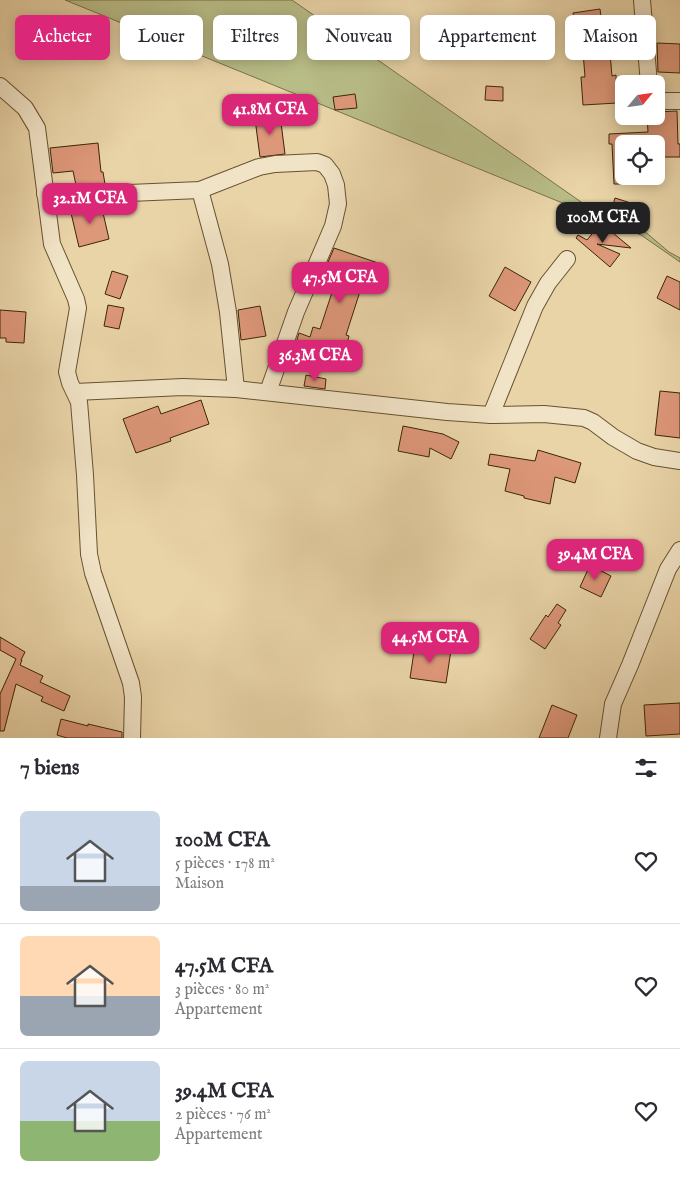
<!DOCTYPE html>
<html lang="fr">
<meta charset="utf-8">
<style>
:root{--surface:#fff;--page:#f2f2f3;--text:#2b2b33;--muted:#7c7c81;--line:#e1e1e2;--accent:#db2777}
body{margin:0;font-family:"IM FELL English",serif;background:var(--page);color:var(--text);height:100vh;display:flex;flex-direction:column;font-size:19px;white-space:nowrap}
*{box-sizing:border-box;margin:0}
p{font-size:16px;color:var(--muted)}
.icon{flex:none;width:28px;height:28px;fill:none;stroke:currentColor;stroke-width:2;stroke-linecap:round;stroke-linejoin:round}
.map{position:relative;height:738px;overflow:hidden}
.sheet{display:flex;flex-direction:column;background:var(--surface);flex:1}
.sheet>*{flex:none}
.banner{position:absolute;left:15px;top:15px;width:650px;height:45px;display:flex;gap:10px}
.needle{width:32px;rotate:61deg}
.fabs{position:absolute;left:615px;top:75px;display:grid;gap:10px}
.fabs a{display:grid;place-items:center;width:50px;height:50px;border-radius:8px;background:var(--surface);box-shadow:0 2px 12px #0003;font-size:25px}
.price{position:absolute;translate:-50% -42px;padding:0 11px;border-radius:10px;background:var(--accent);color:#fff;font-size:16px;line-height:32px;filter:drop-shadow(0 1px 2px #0008)}
.price::after{content:'';position:absolute;left:50%;top:30px;width:15px;height:11px;margin-left:-8px;background:inherit;clip-path:polygon(0 0,100% 0,50% 100%)}
.price.current{background:#222;color:#fff}
ul{padding:0;list-style:none}
li{display:flex;align-items:center;gap:15px;height:125px;padding:0 20px}
li+li{border-top:1px solid var(--line)}
li span{display:grid;place-items:center;flex:none;width:140px;height:100px;border-radius:8px;color:#555}
li>.icon{margin-inline-start:auto}
span .icon{width:60px;height:60px;fill:#fffc;stroke-width:1}
li b{font-size:21px}
h2{display:flex;justify-content:space-between;align-items:center;height:60px;padding:0 20px;font-size:21px}
.chip{padding:0 18px;border-radius:8px;background:var(--surface);box-shadow:0 2px 12px #0003;font-size:18px;line-height:45px}
.chip.current{background:var(--accent);color:#fff}
.map>svg:first-child{display:block}
.green{fill:#b8bc87;stroke:#797148}
.building{fill:#dd9779;stroke:#3a2608}
.lines{fill:none;stroke-linecap:round;stroke-linejoin:round}
.street-casing{stroke:#665230;stroke-width:18}
.street{stroke:#f1e3c6;stroke-width:16}
</style>
<div class="map">
<svg width="680" height="738" viewBox="0 0 680 738">
<rect width="100%" height="100%" fill="#e9d4a8"/>
<filter id="stains"><feTurbulence type="fractalNoise" baseFrequency=".004" numOctaves="4"/><feColorMatrix values="0 0 0 0 .2 0 0 0 0 .09 0 0 0 0 .02 0 0 0 .5 -.17"/></filter>
<radialGradient id="worn" r=".72"><stop offset=".6" stop-color="#630" stop-opacity="0"/><stop offset="1" stop-color="#630" stop-opacity=".3"/></radialGradient>
<polygon class="green" points="65,0 292,0 604,218 643,230 669,252 680,258 680,262 641,235"/>
<g class="building">
<polygon points="600,9 606,53 610,53 612,76 616,75 617,103 583,105 581,77 585,77 582,39 577,40 573,13"/>
<polygon points="657,43 680,44 680,73 658,72"/>
<polygon points="486,86 503,87 503,101 485,100"/>
<polygon points="355,94 357,108 335,110 333,97"/>
<polygon points="677,111 678,144 680,144 680,157 656,157 656,144 624,144 624,184 614,184 612,144 609,144 609,134 648,132 647,116 656,116 656,112"/>
<polygon points="280,115 285,154 260,157 255,119"/>
<polygon points="98,143 101,172 103,172 105,184 76,185 73,171 53,173 50,148"/>
<polygon points="615,198 637,205 633,221 610,215"/>
<polygon points="101,204 109,239 79,247 71,213 82,210 80,205"/>
<polygon points="601,223 631,248 597,244 620,254 610,267 576,238 578,235 587,240"/>
<polygon points="334,248 381,264 375,283 364,279 346,335 349,336 343,359 295,346 299,333 310,337 313,327 320,329 339,271 326,267"/>
<polygon points="505,267 531,282 515,311 489,296"/>
<polygon points="112,271 128,276 120,299 105,294"/>
<polygon points="667,276 680,282 680,310 657,298"/>
<polygon points="108,305 124,308 119,329 104,326"/>
<polygon points="260,306 266,336 241,340 238,310"/>
<polygon points="0,310 26,312 24,343 6,342 6,338 0,338"/>
<polygon points="306,375 326,379 325,389 304,386"/>
<polygon points="660,391 680,393 680,438 655,435"/>
<polygon points="201,400 209,424 170,438 171,441 136,453 123,419 158,406 161,414"/>
<polygon points="403,426 443,434 459,442 451,459 430,448 429,457 398,451"/>
<polygon points="538,450 581,463 575,483 555,477 550,504 524,498 524,496 505,491 510,469 488,465 490,454 535,461"/>
<polygon points="590,565 611,576 601,597 580,587"/>
<polygon points="557,604 566,610 558,623 561,625 545,649 530,639 546,615 548,617"/>
<polygon points="0,637 25,652 21,660 22,660 20,665 43,676 40,682 70,696 64,711 41,701 43,697 16,684 4,731 0,731 0,694 16,659 0,650"/>
<polygon points="415,645 451,650 446,683 410,678"/>
<polygon points="680,703 680,734 646,736 644,705"/>
<polygon points="552,705 577,715 568,738 539,738"/>
<polygon points="61,719 88,726 88,724 122,732 122,738 67,738 57,735"/>
</g>
<g class="lines">
<g class="street-casing">
<g id="street">
<polyline points="642,0 649,84"/>
<polyline points="0,86 25,108 37,128 52,244 76,299 78,308 67,372 70,383 79,402 85,475 89,554 93,573 131,683 133,697 132,738"/>
<polyline points="656,100 658,101 680,101"/>
<polyline points="200,190 220,264 228,312 236,389"/>
<polyline points="45,194 82,195 200,190 259,167 275,164 317,162 325,165 332,174 336,185 338,204 333,226 296,312 268,392"/>
<polyline points="75,392 183,387 236,389 447,412 491,415 544,414 584,418 593,422 613,437 637,451 654,457 680,461"/>
<polyline points="491,415 535,306 548,283 567,259"/>
<polyline points="608,738 613,704 630,665 668,569 680,550"/>
</g>
</g>
<use href="#street" class="street"/>
</g>
<rect width="100%" height="100%" filter="url(#stains)"/>
<rect width="100%" height="100%" fill="url(#worn)"/>
</svg>
<div class="fabs">
<a><svg class="needle" viewBox="-14 -14 28 28"><path d="M0-13l5 13h-10z" fill="#e53935"/><path d="M0 13l5-13h-10z" fill="#7c7c81"/></svg></a>
<a><svg class="icon" aria-label="locate" viewBox="0 0 24 24"><circle cx="12" cy="12" r="6"/><path d="M12 2v4M12 18v4M2 12h4M18 12h4"/></svg></a>
</div>
<b class="price" style="left:270px;top:136px">41.8M CFA</b>
<b class="price" style="left:90px;top:225px">32.1M CFA</b>
<b class="price current" style="left:603px;top:244px">100M CFA</b>
<b class="price" style="left:340px;top:304px">47.5M CFA</b>
<b class="price" style="left:315px;top:382px">36.3M CFA</b>
<b class="price" style="left:595px;top:581px">39.4M CFA</b>
<b class="price" style="left:430px;top:664px">44.5M CFA</b>
<div class="banner">
<a class="chip current">Acheter</a>
<a class="chip">Louer</a>
<a class="chip">Filtres</a>
<a class="chip">Nouveau</a>
<a class="chip">Appartement</a>
<a class="chip">Maison</a>
</div>
</div>
<section class="sheet">
<h2>7 biens<svg class="icon" aria-label="filters" viewBox="0 0 24 24"><path d="M4 7h16M4 17h16"/><circle cx="9" cy="7" r="2"/><circle cx="15" cy="17" r="2"/></svg></h2>
<ul>
<li><span style="background:linear-gradient(#c9d6e8 75%,#9aa5b1 0)"><svg class="icon" aria-label="home" viewBox="0 0 24 24"><path d="M3 11l9-7 9 7M6 9v11h12V9"/></svg></span><div><b>100M CFA</b><p>5 pièces · 178 m²</p><p>Maison</p></div><svg class="icon" aria-label="heart" viewBox="0 0 24 24"><path d="M12 20l-8-8c-3-5 5-10 8-4 3-6 11-1 8 4z"/></svg></li>
<li><span style="background:linear-gradient(#ffd9b3 60%,#9aa5b1 0)"><svg class="icon" aria-label="home" viewBox="0 0 24 24"><path d="M3 11l9-7 9 7M6 9v11h12V9"/></svg></span><div><b>47.5M CFA</b><p>3 pièces · 80 m²</p><p>Appartement</p></div><svg class="icon" aria-label="heart" viewBox="0 0 24 24"><path d="M12 20l-8-8c-3-5 5-10 8-4 3-6 11-1 8 4z"/></svg></li>
<li><span style="background:linear-gradient(#c9d6e8 60%,#8fb573 0)"><svg class="icon" aria-label="home" viewBox="0 0 24 24"><path d="M3 11l9-7 9 7M6 9v11h12V9"/></svg></span><div><b>39.4M CFA</b><p>2 pièces · 76 m²</p><p>Appartement</p></div><svg class="icon" aria-label="heart" viewBox="0 0 24 24"><path d="M12 20l-8-8c-3-5 5-10 8-4 3-6 11-1 8 4z"/></svg></li>
</ul>
</section>
